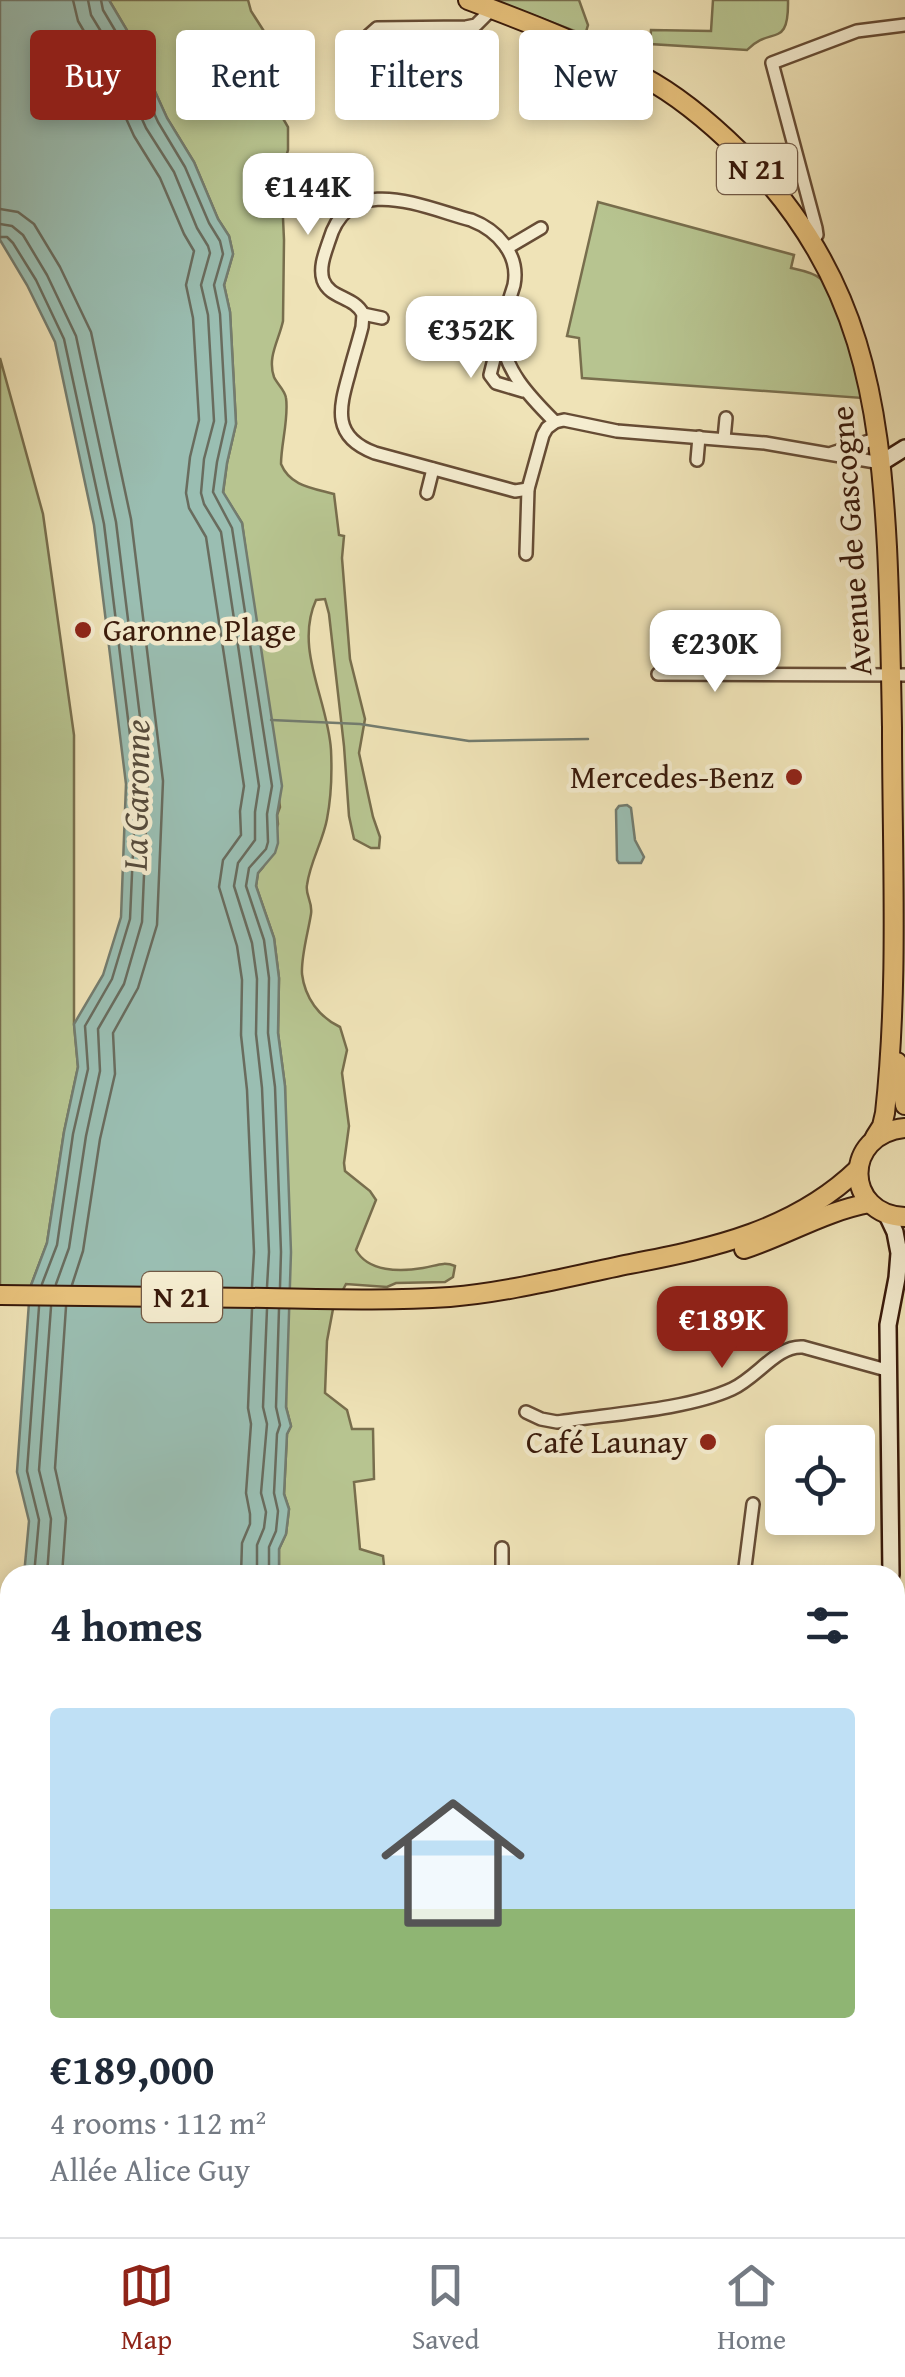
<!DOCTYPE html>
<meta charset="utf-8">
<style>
:root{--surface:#fff;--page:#f6f6f7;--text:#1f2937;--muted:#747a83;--line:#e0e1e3;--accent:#8f2418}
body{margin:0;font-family:"Gentium Book Plus",serif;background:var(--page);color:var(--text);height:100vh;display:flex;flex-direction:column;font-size:38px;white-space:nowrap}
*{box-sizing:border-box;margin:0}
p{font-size:32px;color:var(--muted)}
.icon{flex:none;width:55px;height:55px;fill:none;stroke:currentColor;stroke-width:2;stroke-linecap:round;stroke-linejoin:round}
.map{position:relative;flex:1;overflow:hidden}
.sheet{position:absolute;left:0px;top:1565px;width:905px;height:672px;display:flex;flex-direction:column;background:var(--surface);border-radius:30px 30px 0 0;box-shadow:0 5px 15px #0003}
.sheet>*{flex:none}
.guide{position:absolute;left:30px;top:30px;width:845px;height:90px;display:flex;gap:20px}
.tools{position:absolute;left:765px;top:1425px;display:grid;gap:20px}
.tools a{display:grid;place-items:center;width:110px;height:110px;border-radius:10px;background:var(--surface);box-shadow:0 5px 15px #0003;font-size:50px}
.price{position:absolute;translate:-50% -85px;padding:0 22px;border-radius:20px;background:#fff;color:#222;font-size:32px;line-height:65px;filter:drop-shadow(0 2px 5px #0008)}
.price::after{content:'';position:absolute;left:50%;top:60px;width:30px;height:22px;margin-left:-15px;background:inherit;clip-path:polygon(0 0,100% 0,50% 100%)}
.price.active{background:var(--accent);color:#fff}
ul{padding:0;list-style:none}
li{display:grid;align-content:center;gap:20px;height:530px;padding:0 50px}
li span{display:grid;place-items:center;height:310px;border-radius:10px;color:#555}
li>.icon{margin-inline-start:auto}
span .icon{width:180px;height:180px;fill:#fffc;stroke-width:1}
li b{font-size:42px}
h2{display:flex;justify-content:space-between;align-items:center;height:120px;padding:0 50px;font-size:42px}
.chip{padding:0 35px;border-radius:10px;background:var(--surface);box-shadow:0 5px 15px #0003;font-size:35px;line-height:90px}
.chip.active{background:var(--accent);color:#fff}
.tab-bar{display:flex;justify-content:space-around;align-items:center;height:140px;border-top:2px solid var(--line);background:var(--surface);font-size:28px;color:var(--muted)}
.tab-bar a{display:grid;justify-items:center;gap:5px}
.tab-bar .active{color:var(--accent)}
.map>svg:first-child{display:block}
.green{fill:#b7c490;stroke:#786e4d;stroke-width:2.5}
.water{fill:#9abeb2;stroke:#737c6f;stroke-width:2.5}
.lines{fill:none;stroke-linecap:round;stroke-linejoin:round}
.shore{stroke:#696c5e;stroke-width:2.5}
.stream{stroke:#737c6f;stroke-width:2.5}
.street-casing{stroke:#664c35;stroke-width:16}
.secondary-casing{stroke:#38190a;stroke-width:20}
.primary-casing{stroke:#38190a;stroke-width:22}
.street{stroke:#f5edd0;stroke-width:11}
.secondary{stroke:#f5edd0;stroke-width:15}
.primary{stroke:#e8c27c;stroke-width:18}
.poi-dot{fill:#8f2418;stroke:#f5edd0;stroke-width:4}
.labels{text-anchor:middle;stroke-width:9;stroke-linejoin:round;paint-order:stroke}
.shield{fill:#f5edd0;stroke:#715945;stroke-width:2.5}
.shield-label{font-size:30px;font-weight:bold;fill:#38190a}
.street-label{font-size:32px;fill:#38190a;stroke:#f5edd0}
.poi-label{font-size:32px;fill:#38190a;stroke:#f5edd0;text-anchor:end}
.water-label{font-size:35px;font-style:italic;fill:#554b3c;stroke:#f5edd0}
</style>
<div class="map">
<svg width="905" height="2237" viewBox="0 0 905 2237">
<rect width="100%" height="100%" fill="#efe3b7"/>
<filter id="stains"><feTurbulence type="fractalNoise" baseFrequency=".002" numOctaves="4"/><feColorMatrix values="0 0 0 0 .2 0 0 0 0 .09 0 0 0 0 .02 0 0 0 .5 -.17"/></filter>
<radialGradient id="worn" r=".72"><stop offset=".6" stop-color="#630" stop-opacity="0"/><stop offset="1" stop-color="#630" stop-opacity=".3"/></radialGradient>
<g class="green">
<path d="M109 0H248L251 11 267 36 268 67 274 103 288 127V150L281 174 284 240 283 321C279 340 267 357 274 377 277 384 285 390 286 398 289 418 281 444 281 464 290 486 312 488 334 494L339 535 344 536 342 558 350 659 365 719 359 753 373 817 380 837 379 848H371L354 839 349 816 344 746 329 614 325 599 316 600C294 649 328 700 331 750 332 771 331 798 327 819 323 841 310 862 307 885 305 895 313 902 311 914 308 933 301 956 302 974 305 998 319 1017 340 1027L347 1050 342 1073 349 1126 344 1163 345 1171 370 1191 376 1200 356 1250C368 1272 400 1272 423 1268 436 1266 443 1261 455 1266L453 1277 445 1282 396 1283 387 1287 346 1284 333 1309 327 1341 325 1393 347 1410 352 1429H373L374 1479 354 1482 360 1549 383 1556 385 1575H279V1549L286 1534 289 1509 284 1494 287 1434 291 1426 286 1407 285 1086 278 1033 279 978 274 938 256 886 258 873 263 867 278 824 277 815 280 807 242 523 223 493 227 463 236 424 230 312 224 285 233 254 229 236 218 219 194 162 167 118 128 32Z"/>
<polygon points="493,0 579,0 588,25 585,35"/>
<path d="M713 0H788C789 50 771 25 747 50L650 44 651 30 711 31Z"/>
<path d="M598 202 794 255 791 268C800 270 813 272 821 279 843 297 855 369 862 398L582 378 579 338 567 336Z"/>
<polygon points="0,358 43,514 74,735 74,1024 78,1067 64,1132 47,1243 30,1288 0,1287"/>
<polygon points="388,2228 503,2228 501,2230 479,2237 379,2237"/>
</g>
<g class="water">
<polygon points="0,0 109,0 128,32 167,118 194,162 218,219 229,236 233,254 224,285 230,312 236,424 227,463 223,492 242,523 282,786 277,815 278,843 275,853 258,873 256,886 274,938 279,978 278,1033 285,1086 291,1252 286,1407 291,1426 287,1434 284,1494 289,1509 286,1534 279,1549 279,1575 24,1575 29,1521 17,1472 30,1288 47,1243 64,1132 78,1067 74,1024 103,975 121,917 126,784 94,525 55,342 27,285 0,240"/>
<polygon points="627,805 631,808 635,840 644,857 641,863 619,863 617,860 616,810 619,806"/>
<polygon points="10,1701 10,2228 157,2228 155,2237 0,2237 0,1755"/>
</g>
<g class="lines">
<g class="shore">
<polyline points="73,0 78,21 95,50 134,136 160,178 184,234 194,251 186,285 193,318 199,420 190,457 186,493 189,508 206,537 244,786 240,811 241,835 223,860 219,887 237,946 242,980 241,1035 247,1090 254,1252 252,1287"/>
<polyline points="88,0 91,15 108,43 146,128 174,172 197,228 208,246 210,253 201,285 208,315 214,421 204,459 201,493 204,504 221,532 259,786 255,812 255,840 238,863 234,886 252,943 257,979 256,1034 262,1088 269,1252 267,1287"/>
<polyline points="101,0 103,10 119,37 158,122 185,167 209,223 220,241 223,254 214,285 220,314 226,422 217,462 213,492 232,528 272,786 267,814 268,842 266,849 249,868 246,886 264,940 269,978 268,1033 275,1087 281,1252 280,1287"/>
<polyline points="0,209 18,212 34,224 60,267 91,332 131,519 163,781 157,925 138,988 113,1033 115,1074 100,1139 83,1251 72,1285"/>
<polyline points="0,224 12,226 23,235 47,275 76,336 116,522 148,782 142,922 124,984 98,1029 100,1071 86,1136 69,1248 56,1284"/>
<polyline points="0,237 7,237 13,243 36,280 64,339 104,524 136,784 130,919 112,979 85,1026 88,1069 73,1134 57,1245 42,1284"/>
<polyline points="34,1575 39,1520 27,1471 39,1307"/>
<polyline points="47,1575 51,1519 39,1470 51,1307"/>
<polyline points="62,1575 66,1518 55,1468 66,1307"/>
<polyline points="241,1575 242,1543 250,1524 250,1514 246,1493 251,1424 248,1408 252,1309"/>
<polyline points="257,1575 257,1545 264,1528 266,1512 261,1493 267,1424 263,1407 267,1309"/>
<polyline points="269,1575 269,1547 276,1531 278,1511 274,1493 277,1434 280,1425 276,1407 279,1309"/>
</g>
<polyline class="stream" points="271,720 360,724 469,741 588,739"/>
<g class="street-casing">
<g id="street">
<polyline points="368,36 377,28 466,27 476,25 492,9"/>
<polyline points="320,166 324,183 346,210"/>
<polyline points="812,240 817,235 816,228 772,63 857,31 905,25"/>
<polyline points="507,248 541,228"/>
<polyline points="363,314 382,318"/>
<polyline points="500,335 490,375 496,383 523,391"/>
<polyline points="724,439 726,418"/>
<polyline points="832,453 878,438"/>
<polyline points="697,460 699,437"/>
<path d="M528 489 515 491 375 453C332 437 339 409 349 374 353 358 358 343 362 327L363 314C354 296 330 299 323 280 319 267 325 253 329 241 349 171 422 207 471 220 497 230 520 254 514 285 510 299 503 315 502 330 500 367 531 398 555 422"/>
<polyline points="427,493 433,469"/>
<polyline points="526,554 528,489 543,435 547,428 555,422 564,420 617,431 765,443 881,463"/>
<polyline points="658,674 905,675"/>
<path d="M526 1412 541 1419 557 1422C609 1414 686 1410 732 1389 758 1377 777 1345 803 1347L890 1371"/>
<polyline points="502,1575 502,1548"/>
<polyline points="744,1575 753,1504"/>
<polyline points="895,1897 905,1898"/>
<polyline points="556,2237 560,2228"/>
<polyline points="567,2237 571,2228"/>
</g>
</g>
<g class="secondary-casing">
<g id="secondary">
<polyline points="881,463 905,448"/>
<polyline points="887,1215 895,1232 899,1253 897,1278 888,1325 891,1575"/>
<polyline points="895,2228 895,2237"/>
</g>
</g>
<g class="primary-casing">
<g id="primary">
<path d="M468 0C532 24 595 48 654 83 691 105 723 134 753 165 859 278 879 397 887 547 890 607 891 668 892 728 892 856 899 986 885 1113L882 1126 875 1137"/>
<polyline points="897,1062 905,1105"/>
<path d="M905 1128C842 1134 844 1215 905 1217"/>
<path d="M744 1249C787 1235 825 1211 870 1203"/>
<path d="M0 1295C89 1296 178 1297 267 1298 328 1299 389 1301 450 1297 510 1292 570 1276 630 1264 713 1248 795 1230 858 1169"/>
</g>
</g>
<use href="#street" class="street"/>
<use href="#secondary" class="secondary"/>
<use href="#primary" class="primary"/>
</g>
<g class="poi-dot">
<circle cx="83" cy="630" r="10"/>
<circle cx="794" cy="777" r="10"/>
<circle cx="708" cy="1442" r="10"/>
</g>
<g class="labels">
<g class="shield">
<rect x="717" y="144" width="80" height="50" rx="8"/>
<rect x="142" y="1272" width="80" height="50" rx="8"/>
</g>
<g class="shield-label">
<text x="757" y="179">N 21</text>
<text x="182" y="1307">N 21</text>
</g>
<g class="street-label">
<text transform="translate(851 541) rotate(-94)" y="11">Avenue de Gascogne</text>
</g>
<g class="poi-label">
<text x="103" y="641" text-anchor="start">Garonne Plage</text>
<text x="774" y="788">Mercedes-Benz</text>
<text x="688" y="1453">Café Launay</text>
</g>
<g class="water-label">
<text transform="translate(136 795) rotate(-89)" y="12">La Garonne</text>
</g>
</g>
<rect width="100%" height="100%" filter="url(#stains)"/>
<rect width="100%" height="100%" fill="url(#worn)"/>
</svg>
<div class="tools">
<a><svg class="icon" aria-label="locate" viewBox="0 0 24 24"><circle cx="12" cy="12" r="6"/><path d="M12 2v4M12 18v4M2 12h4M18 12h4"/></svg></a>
</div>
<b class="price" style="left:308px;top:238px">€144K</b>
<b class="price" style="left:471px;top:381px">€352K</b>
<b class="price" style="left:715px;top:695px">€230K</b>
<b class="price active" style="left:722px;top:1371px">€189K</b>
<div class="guide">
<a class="chip active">Buy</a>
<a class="chip">Rent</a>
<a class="chip">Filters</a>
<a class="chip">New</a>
</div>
<section class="sheet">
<h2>4 homes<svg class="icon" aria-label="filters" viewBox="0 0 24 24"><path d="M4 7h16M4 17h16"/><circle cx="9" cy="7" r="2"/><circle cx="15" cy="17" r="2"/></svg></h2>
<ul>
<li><span style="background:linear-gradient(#bfe0f5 65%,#8fb573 0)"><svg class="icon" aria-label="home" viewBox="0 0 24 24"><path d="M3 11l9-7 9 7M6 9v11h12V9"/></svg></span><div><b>€189,000</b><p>4 rooms · 112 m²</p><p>Allée Alice Guy</p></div></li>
</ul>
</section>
</div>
<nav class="tab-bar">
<a class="active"><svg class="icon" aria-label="map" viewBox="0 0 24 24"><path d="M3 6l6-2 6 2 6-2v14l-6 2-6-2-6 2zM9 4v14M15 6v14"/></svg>Map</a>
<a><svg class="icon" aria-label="saved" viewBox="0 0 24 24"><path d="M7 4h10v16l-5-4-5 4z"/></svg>Saved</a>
<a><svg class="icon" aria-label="home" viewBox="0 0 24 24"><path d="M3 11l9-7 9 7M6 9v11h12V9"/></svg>Home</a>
</nav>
